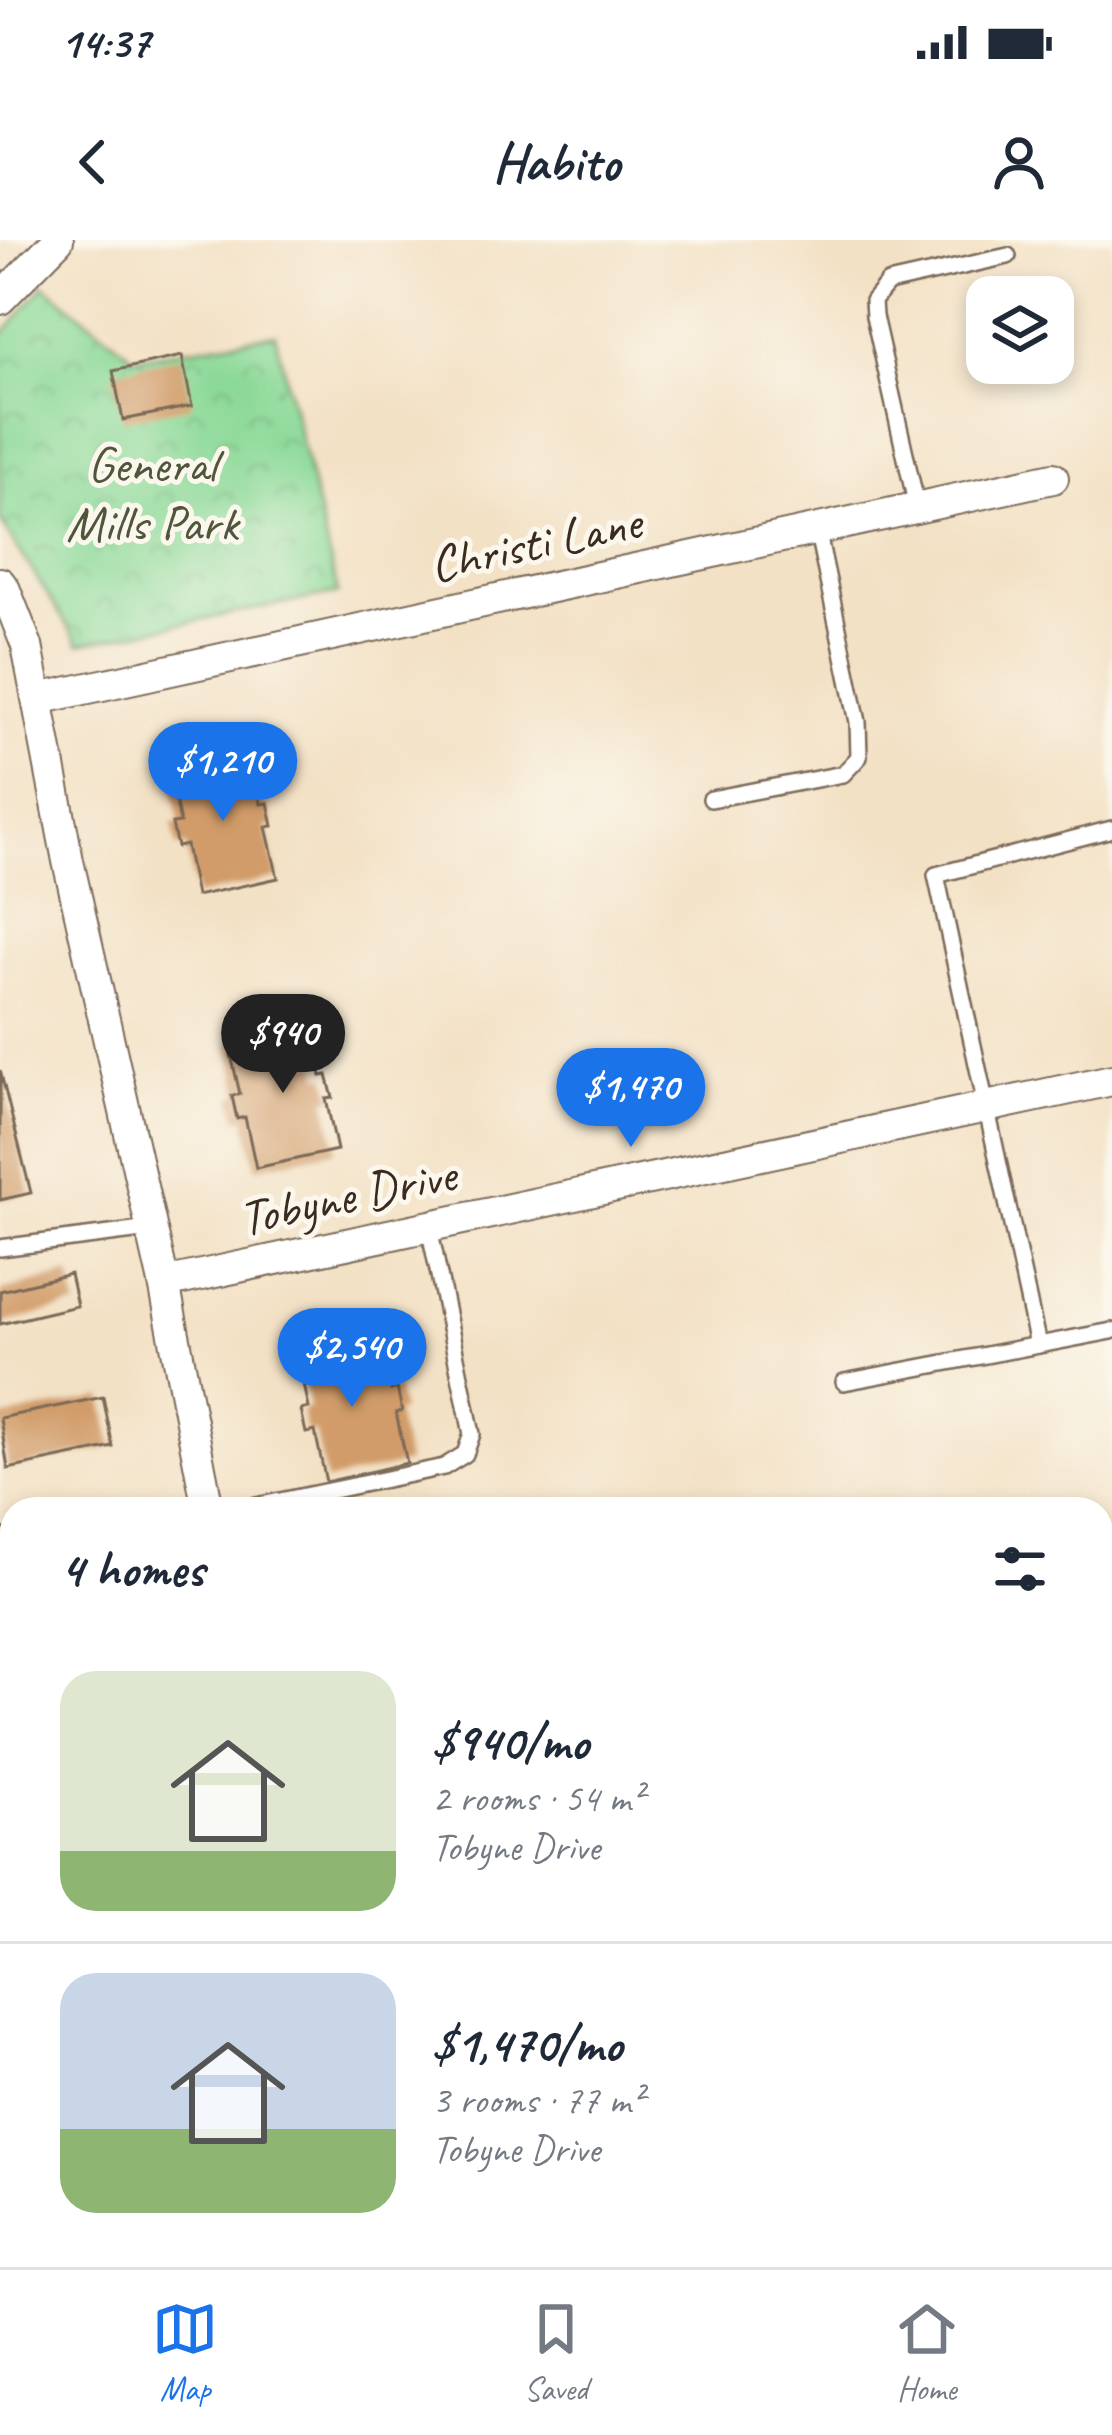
<!DOCTYPE html>
<meta charset="utf-8">
<style>
:root{--surface:#fff;--page:#f2f2f3;--text:#1f2937;--muted:#747a83;--line:#e0e1e3;--accent:#1a73e8}
body{margin:0;font-family:Caveat,sans-serif;background:var(--page);color:var(--text);height:100vh;display:flex;flex-direction:column;font-size:45px;white-space:nowrap}
*{box-sizing:border-box;margin:0}
p{font-size:39px;color:var(--muted)}
.icon{flex:none;width:66px;height:66px;fill:none;stroke:currentColor;stroke-width:2;stroke-linecap:round;stroke-linejoin:round}
.map{position:relative;flex:1;overflow:hidden}
.side{position:absolute;left:0px;top:1257px;width:1113px;height:771px;display:flex;flex-direction:column;background:var(--surface);border-radius:36px 36px 0 0;box-shadow:0 6px 18px #0003}
.side>*{flex:none}
.controls{position:absolute;left:966px;top:36px;display:grid;gap:24px}
.controls a{display:grid;place-items:center;width:108px;height:108px;border-radius:24px;background:var(--surface);box-shadow:0 6px 18px #0003;font-size:60px}
.price{position:absolute;translate:-50% -102px;padding:0 27px;border-radius:42px;background:var(--accent);color:#fff;font-size:39px;line-height:78px;filter:drop-shadow(0 3px 6px #0008)}
.price::after{content:'';position:absolute;left:50%;top:72px;width:36px;height:27px;margin-left:-18px;background:inherit;clip-path:polygon(0 0,100% 0,50% 100%)}
.price.on{background:#222;color:#fff}
ul{padding:0;list-style:none}
li{display:flex;align-items:center;gap:36px;height:300px;padding:0 60px}
li+li{border-top:3px solid var(--line)}
li span{display:grid;place-items:center;flex:none;width:336px;height:240px;border-radius:36px;color:#555}
li>.icon{margin-inline-start:auto}
span .icon{width:144px;height:144px;fill:#fffc;stroke-width:1}
li b{font-size:51px}
h2{display:flex;justify-content:space-between;align-items:center;height:144px;padding:0 60px;font-size:51px}
.status{display:flex;justify-content:space-between;align-items:center;height:84px;padding:0 60px;background:var(--surface);direction:ltr}
.status svg{height:33px;fill:currentColor}
header{display:flex;justify-content:space-between;align-items:center;height:156px;padding:0 60px;background:var(--surface);font-size:54px;font-weight:700}
.dock{display:flex;justify-content:space-around;align-items:center;height:168px;border-top:3px solid var(--line);background:var(--surface);font-size:33px;color:var(--muted)}
.dock a{display:grid;justify-items:center;gap:6px}
.dock .on{color:var(--accent)}
.map>svg:first-child{display:block}
.park{fill:url(#park-crowns);stroke:#63825b;stroke-width:3}
.building{fill:#d19c69}
.lines{fill:none;stroke-linecap:round;stroke-linejoin:round}
.service-casing{stroke:#7b6a58;stroke-width:20}
.minor-casing{stroke:#7b6a58;stroke-width:34}
.service{stroke:#fff;stroke-width:15}
.minor{stroke:#fff;stroke-width:30}
.labels{text-anchor:middle;stroke-width:10;stroke-linejoin:round;paint-order:stroke}
.park-label{font-size:51px;fill:#4f563c;stroke:#fbf7ec}
.street-label{font-size:51px;fill:#3b2a1e;stroke:#fbf7ec}
</style>
<div class="status"><b>14:37</b><svg viewBox="0 0 49 12"><path d="M0 12V9h3v3zM5 12V6h3v6zM10 12V3h3v9zM15 12V0h3v12zM26 1h20v11H26zM47 4h2v5h-2z"/></svg></div>
<header><svg class="icon" aria-label="back" viewBox="0 0 24 24"><path d="M15 5l-7 7 7 7"/></svg>Habito<svg class="icon" aria-label="person" viewBox="0 0 24 24"><circle cx="12" cy="8" r="4"/><path d="M4 21q1-7 8-7t8 7"/></svg></header>
<div class="map">
<svg width="1112" height="2027" viewBox="0 0 1112 2027">
<defs>
<pattern id="park-crowns" width="20" height="18" patternUnits="userSpaceOnUse" patternTransform="scale(3)"><rect width="20" height="18" fill="#8bd998"/><path d="M2 6a3 3 0 1 1 6 0M12 15a3 3 0 1 1 6 0" fill="none" stroke="#79ba83"/></pattern>
</defs>
<rect width="100%" height="100%" fill="#fbf7ec"/>
<filter id="ink" filterUnits="userSpaceOnUse"><feTurbulence type="fractalNoise" baseFrequency=".00833" numOctaves="2"/><feDisplacementMap in="SourceGraphic" scale="24" xChannelSelector="R" yChannelSelector="G"/><feConvolveMatrix kernelMatrix="1 2 1 2 8 2 1 2 1" color-interpolation-filters="sRGB"/></filter>
<filter id="wash" filterUnits="userSpaceOnUse"><feTurbulence type="fractalNoise" baseFrequency=".004" numOctaves="4" result="noise"/><feDisplacementMap in="SourceGraphic" scale="48" xChannelSelector="R" yChannelSelector="G"/><feGaussianBlur stdDeviation="2.7" result="paint"/><feColorMatrix in="noise" values="0 0 0 0 0 0 0 0 0 0 0 0 0 0 0 0 0 1.4 0 .05"/><feComposite in="paint" operator="in"/></filter>
<g filter="url(#wash)">
<rect width="100%" height="100%" fill="#f3e1c5"/>
<polygon class="park" points="44,45 135,118 275,94 338,353 79,404 0,280 0,98"/>
<g id="blocks">
<g class="building">
<polygon points="182,116 192,166 123,180 113,131"/>
<polygon points="250,512 261,564 268,563 273,586 266,587 278,638 196,656 186,605 177,607 172,584 180,583 169,530"/>
<polygon points="309,784 321,836 327,835 333,858 326,859 337,910 256,928 245,877 237,879 232,856 240,854 228,802"/>
<polygon points="0,830 31,953 0,960"/>
<polygon points="70,1034 77,1066 0,1084 0,1051"/>
<polygon points="379,1098 391,1150 397,1148 402,1171 396,1173 407,1223 326,1242 315,1191 306,1193 301,1170 309,1168 298,1116"/>
<polygon points="103,1157 113,1207 8,1229 0,1178"/>
<polygon points="12,1287 12,1337 0,1340 0,1290"/>
<polygon points="0,1421 2,1421 5,1434 12,1433 12,1462 0,1464"/>
<polygon points="12,1932 12,2016 136,2016 138,2027 0,2027 0,1934"/>
<polygon points="164,2016 222,2016 224,2027 166,2027"/>
</g>
</g>
</g>
<g filter="url(#ink)">
<use href="#blocks" fill-opacity="0" stroke="#7b6a58" stroke-width="3"/>
<g class="lines">
<g class="service-casing">
<g id="service">
<polyline points="917,267 874,76 873,61 888,43 1008,16"/>
<polyline points="711,559 843,534 859,517 858,482 817,289"/>
<polyline points="0,1008 150,989"/>
<polyline points="1038,1105 936,635 1112,589"/>
<polyline points="844,1142 1112,1091"/>
<polyline points="242,1269 444,1227 465,1214 472,1194 429,987"/>
<polyline points="272,2016 274,2027"/>
</g>
</g>
<g class="minor-casing">
<g id="minor">
<polyline points="0,59 58,0"/>
<polyline points="0,343 5,350 27,406 68,621 164,1043 208,1269"/>
<polyline points="38,459 1053,238"/>
<polyline points="164,1043 1112,840"/>
<polyline points="1101,1456 1112,1453"/>
<polyline points="0,1699 12,1696"/>
<polyline points="358,2016 360,2027"/>
</g>
</g>
<use href="#service" class="service"/>
<use href="#minor" class="minor"/>
</g>
</g>
<g class="labels">
<g class="park-label">
<text x="152" y="241">General<tspan x="152" dy="59">Mills Park</tspan></text>
</g>
<g class="street-label">
<text transform="translate(535 302) rotate(-12)" y="18">Christi Lane</text>
<text transform="translate(347 955) rotate(-12)" y="18">Tobyne Drive</text>
</g>
</g>
</svg>
<div class="controls">
<a><svg class="icon" aria-label="layers" viewBox="0 0 24 24"><path d="M12 4l9 5-9 5-9-5zM3 14l9 5 9-5"/></svg></a>
</div>
<b class="price" style="left:223px;top:584px">$1,210</b>
<b class="price on" style="left:283px;top:856px">$940</b>
<b class="price" style="left:631px;top:910px">$1,470</b>
<b class="price" style="left:352px;top:1170px">$2,540</b>
<section class="side">
<h2>4 homes<svg class="icon" aria-label="filters" viewBox="0 0 24 24"><path d="M4 7h16M4 17h16"/><circle cx="9" cy="7" r="2"/><circle cx="15" cy="17" r="2"/></svg></h2>
<ul>
<li><span style="background:linear-gradient(#dfe7d0 75%,#8fb573 0)"><svg class="icon" aria-label="home" viewBox="0 0 24 24"><path d="M3 11l9-7 9 7M6 9v11h12V9"/></svg></span><div><b>$940/mo</b><p>2 rooms · 54 m²</p><p>Tobyne Drive</p></div></li>
<li><span style="background:linear-gradient(#c9d6e8 65%,#8fb573 0)"><svg class="icon" aria-label="home" viewBox="0 0 24 24"><path d="M3 11l9-7 9 7M6 9v11h12V9"/></svg></span><div><b>$1,470/mo</b><p>3 rooms · 77 m²</p><p>Tobyne Drive</p></div></li>
</ul>
</section>
</div>
<nav class="dock">
<a class="on"><svg class="icon" aria-label="map" viewBox="0 0 24 24"><path d="M3 6l6-2 6 2 6-2v14l-6 2-6-2-6 2zM9 4v14M15 6v14"/></svg>Map</a>
<a><svg class="icon" aria-label="saved" viewBox="0 0 24 24"><path d="M7 4h10v16l-5-4-5 4z"/></svg>Saved</a>
<a><svg class="icon" aria-label="home" viewBox="0 0 24 24"><path d="M3 11l9-7 9 7M6 9v11h12V9"/></svg>Home</a>
</nav>
